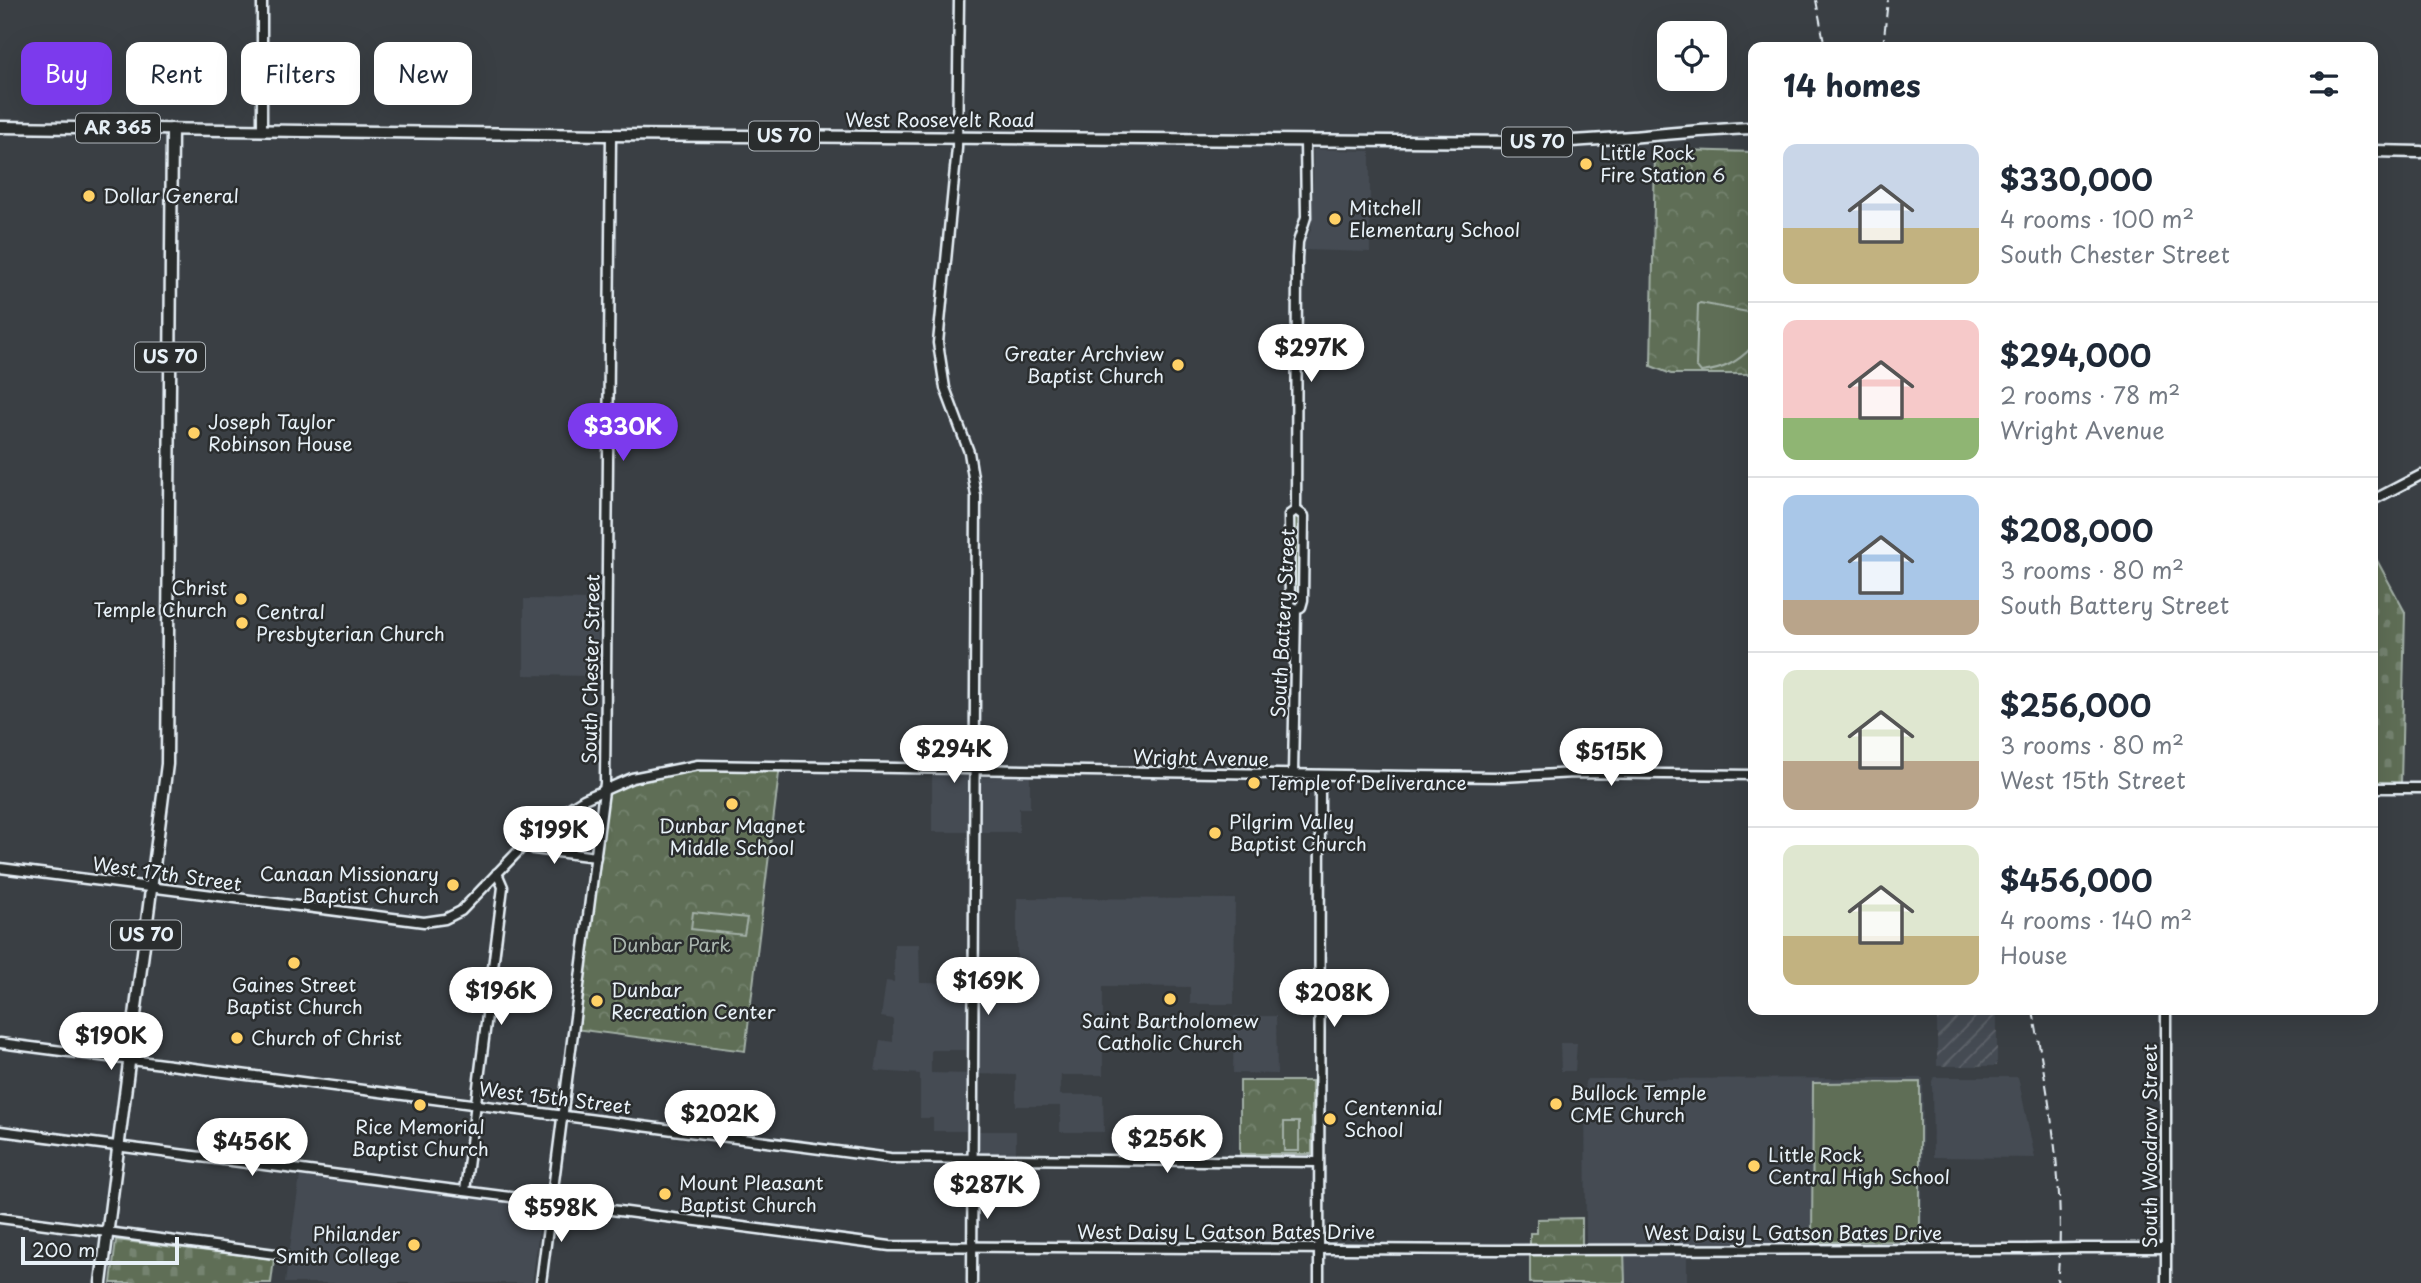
<!DOCTYPE html>
<meta charset="utf-8">
<style>
:root{--surface:#fff;--page:#f2f2f3;--text:#1f2937;--muted:#747a83;--line:#e0e1e3;--accent:#7c3aed}
body{margin:0;font-family:"Playpen Sans",sans-serif;background:var(--page);color:var(--text);height:100vh;display:flex;flex-direction:column;font-size:26px;white-space:nowrap}
*{box-sizing:border-box;margin:0}
p{font-size:23px;color:var(--muted)}
.icon{flex:none;width:38px;height:38px;fill:none;stroke:currentColor;stroke-width:2;stroke-linecap:round;stroke-linejoin:round}
.map{position:relative;flex:1;overflow:hidden}
.drawer{position:absolute;left:1748px;top:42px;width:630px;height:973px;display:flex;flex-direction:column;background:var(--surface);border-radius:14px;box-shadow:0 7px 28px #0002}
.drawer>*{flex:none}
.banner{position:absolute;left:21px;top:42px;width:665px;height:63px;display:flex;gap:14px}
.buttons{position:absolute;left:1657px;top:21px;display:grid;gap:14px}
.buttons a{display:grid;place-items:center;width:70px;height:70px;border-radius:14px;background:var(--surface);box-shadow:0 7px 28px #0002;font-size:35px}
.scale{position:absolute;left:21px;bottom:18px;width:158px;box-sizing:border-box;padding-left:7px;border:4px solid #e8f1f8;border-top:0;font-size:19px;line-height:24px;white-space:nowrap;color:#e8f1f8;-webkit-text-stroke:5px #2a2d2e;paint-order:stroke}
.price{position:absolute;translate:-50% -60px;padding:0 16px;border-radius:24px;background:#fff;color:#222;font-size:23px;line-height:46px;filter:drop-shadow(0 2px 4px #0008)}
.price::after{content:'';position:absolute;left:50%;top:42px;width:21px;height:16px;margin-left:-10px;background:inherit;clip-path:polygon(0 0,100% 0,50% 100%)}
.price.selected{background:var(--accent);color:#fff}
ul{padding:0;list-style:none}
li{display:flex;align-items:center;gap:21px;height:175px;padding:0 35px}
li+li{border-top:2px solid var(--line)}
li span{display:grid;place-items:center;flex:none;width:196px;height:140px;border-radius:14px;color:#555}
li>.icon{margin-inline-start:auto}
span .icon{width:84px;height:84px;fill:#fffc;stroke-width:1}
li b{font-size:30px}
h2{display:flex;justify-content:space-between;align-items:center;height:84px;padding:0 35px;font-size:30px}
.chip{padding:0 24px;border-radius:14px;background:var(--surface);box-shadow:0 7px 28px #0002;font-size:24px;line-height:63px}
.chip.selected{background:var(--accent);color:#fff}
.map>svg:first-child{display:block}
.built{fill:#454b53;fill-rule:evenodd}
.industrial{fill:url(#industrial-furrows)}
.grass{fill:url(#grass-tufts);stroke:#a3b0a7;stroke-width:2}
.forest{fill:url(#forest-crowns);stroke:#a3b0a7;stroke-width:2}
.cemetery{fill:url(#cemetery-stones);stroke:#a3b0a7;stroke-width:2}
.pitch{fill:#5e6e56;stroke:#a3b0a7;stroke-width:2}
.lines{fill:none;stroke-linecap:round;stroke-linejoin:round}
.secondary-casing{stroke:#e8f1f8;stroke-width:13}
.primary-casing{stroke:#e8f1f8;stroke-width:15}
.secondary{stroke:#2a2d2e;stroke-width:8}
.primary{stroke:#2a2d2e;stroke-width:10}
.rail{stroke:#e8f1f8;stroke-width:2;stroke-dasharray:10 5;stroke-linecap:butt}
.secondary-bridge-casing{stroke:#e8f1f8;stroke-width:13;stroke-linecap:butt}
.secondary-bridge{stroke:#2a2d2e;stroke-width:8}
.poi-dot{fill:#ffd166;stroke:#2a2d2e;stroke-width:2.5}
.labels{text-anchor:middle;stroke-width:5;stroke-linejoin:round;paint-order:stroke}
.shield{fill:#2a2d2e;stroke:#afb6bb;stroke-width:2}
.shield-label{font-size:18px;font-weight:bold;fill:#e8f1f8}
.street-label{font-size:19px;fill:#e8f1f8;stroke:#2a2d2e}
.poi-label{font-size:19px;fill:#e8f1f8;stroke:#2a2d2e;text-anchor:start}
.park-label{font-size:19px;fill:#aab6af;stroke:#2a2d2e}
</style>
<div class="map">
<svg width="2421" height="1283" viewBox="0 0 2421 1283">
<defs>
<pattern id="industrial-furrows" width="10" height="10" patternUnits="userSpaceOnUse" patternTransform="scale(1.75)"><rect width="10" height="10" fill="#454b53"/><path d="M-1 1l2-2M0 10L10 0M9 11l2-2" fill="none" stroke="#60656c"/></pattern>
<pattern id="grass-tufts" width="24" height="20" patternUnits="userSpaceOnUse" patternTransform="scale(1.75)"><rect width="24" height="20" fill="#5e6e56"/><path d="M3 7l-1-3M5 7V3M7 7l1-3M15 17l-1-3M17 17v-4M19 17l1-3" fill="none" stroke="#75836f"/></pattern>
<pattern id="forest-crowns" width="20" height="18" patternUnits="userSpaceOnUse" patternTransform="scale(1.75)"><rect width="20" height="18" fill="#5e6e56"/><path d="M2 6a3 3 0 1 1 6 0M12 15a3 3 0 1 1 6 0" fill="none" stroke="#75836f"/></pattern>
<pattern id="cemetery-stones" width="16" height="16" patternUnits="userSpaceOnUse" patternTransform="scale(1.75)"><rect width="16" height="16" fill="#5e6e56"/><path d="M2 7V4a2 2 0 0 1 4 0v3zM10 15v-3a2 2 0 0 1 4 0v3z" fill="#75836f"/></pattern>
</defs>
<rect width="100%" height="100%" fill="#3a3f44"/>
<filter id="ink" filterUnits="userSpaceOnUse"><feTurbulence type="fractalNoise" baseFrequency=".0143" numOctaves="2"/><feDisplacementMap in="SourceGraphic" scale="14" xChannelSelector="R" yChannelSelector="G"/><feConvolveMatrix kernelMatrix="1 2 1 2 8 2 1 2 1" color-interpolation-filters="sRGB"/></filter>
<g filter="url(#ink)">
<g class="built">
<polygon points="1313,149 1370,151 1370,252 1303,250 1304,243 1311,230 1313,211"/>
<polygon points="524,599 598,600 598,676 524,675"/>
<polygon points="932,770 1030,771 1030,808 1019,808 1019,832 932,832"/>
<path d="M1017 898 1235 899 1234 1004H1190V987L1103 986V1075H1061L1060 1095H1103L1104 1132H1060V1106H1016V1075L974 1074 973 1131H1016V1159H973V1131H933V1118H920V1074L875 1071 880 1040 893 1042V1019L881 1017 886 981 894 982V944H919L920 983 974 984V968L1017 967ZM931 1050H973V1074L931 1073Z"/>
<polygon points="1234,1016 1276,1016 1277,1074 1233,1073"/>
<polygon points="1560,1043 1577,1043 1575,1071 1561,1071"/>
<polygon points="1934,1077 2018,1077 2035,1158 1933,1157 1932,1081"/>
<polygon points="1923,1078 1922,1243 1626,1245 1624,1249 1623,1244 1590,1245 1586,1242 1585,1082 1587,1079"/>
<polygon points="300,1176 542,1207 532,1283 285,1283"/>
<polygon points="1687,1253 1687,1283 1625,1283 1625,1255"/>
</g>
<rect class="industrial" x="1937" y="1010" width="60" height="56"/>
<polygon class="grass" points="1297,516 1301,517 1301,602 1299,605 1294,605 1292,519"/>
<g class="forest">
<polygon points="1680,150 1753,152 1753,374 1671,374 1651,366 1655,151"/>
<polygon points="780,765 745,1051 574,1029 604,789 694,766"/>
<rect x="1240" y="1081" width="72" height="73"/>
<polygon points="1582,1218 1582,1249 1624,1249 1625,1283 1530,1283 1530,1233 1537,1233 1537,1219"/>
</g>
<g class="cemetery">
<polygon points="2373,553 2405,612 2401,783 2373,782"/>
<polygon points="116,1240 274,1259 271,1283 111,1283"/>
</g>
<g class="pitch">
<path d="M1700 303 1753 313V346C1738 362 1723 370 1701 372L1696 366 1698 305Z"/>
<polygon points="693,912 747,918 744,935 691,929"/>
<polygon points="1920,1082 1920,1241 1812,1242 1813,1083"/>
<rect x="1284" y="1122" width="15" height="29"/>
</g>
<g class="lines">
<g class="secondary-casing">
<g id="secondary">
<polyline points="959,0 957,148 938,343 945,388 969,452 976,496 972,1283"/>
<polyline points="262,130 262,0"/>
<polyline points="2373,500 2421,475"/>
<polyline points="1296,510 1297,258 1298,242 1306,217 1305,141"/>
<polyline points="1296,609 1290,605 1289,515 1296,510"/>
<polyline points="1293,774 1296,609 1301,607 1303,600 1304,516 1296,510"/>
<polyline points="2373,788 2421,788"/>
<polyline points="524,844 534,849 596,857"/>
<polyline points="0,868 424,922 445,919 461,911 531,838 560,814 584,799 632,778 698,765 1408,776 1502,777 1574,773 1754,775"/>
<polyline points="0,1043 890,1158 1318,1162"/>
<polyline points="0,1131 890,1246 1497,1250 2026,1249"/>
<polyline points="465,1191 503,887 497,873"/>
<polyline points="0,1218 283,1255"/>
<polyline points="2076,1248 2166,1248"/>
<polyline points="541,1283 605,783 611,135"/>
<polyline points="1319,1283 1320,775"/>
<polyline points="2166,1283 2166,1010"/>
</g>
</g>
<g class="primary-casing">
<g id="primary">
<path d="M0 127 605 135 1536 142C1609 142 1681 130 1754 128"/>
<polyline points="2373,151 2421,152"/>
<polyline points="101,1283 167,764 172,129"/>
</g>
</g>
<use href="#secondary" class="secondary"/>
<use href="#primary" class="primary"/>
<g class="rail">
<polyline points="1816,0 1825,47"/>
<polyline points="1883,47 1888,0"/>
<path d="M2033 1010C2049 1101 2067 1190 2057 1283"/>
</g>
<g class="secondary-bridge-casing">
<polyline id="secondary-bridge" points="2026,1249 2076,1248"/>
</g>
<use href="#secondary-bridge" class="secondary-bridge"/>
</g>
</g>
<g class="poi-dot">
<circle cx="1586" cy="164" r="7"/>
<circle cx="89" cy="196" r="7"/>
<circle cx="1335" cy="219" r="7"/>
<circle cx="1178" cy="365" r="7"/>
<circle cx="194" cy="433" r="7"/>
<circle cx="241" cy="599" r="7"/>
<circle cx="242" cy="623" r="7"/>
<circle cx="1254" cy="783" r="7"/>
<circle cx="732" cy="804" r="7"/>
<circle cx="1215" cy="833" r="7"/>
<circle cx="453" cy="885" r="7"/>
<circle cx="294" cy="963" r="7"/>
<circle cx="1170" cy="999" r="7"/>
<circle cx="597" cy="1001" r="7"/>
<circle cx="237" cy="1038" r="7"/>
<circle cx="1556" cy="1104" r="7"/>
<circle cx="420" cy="1105" r="7"/>
<circle cx="1330" cy="1119" r="7"/>
<circle cx="1754" cy="1166" r="7"/>
<circle cx="665" cy="1194" r="7"/>
<circle cx="414" cy="1245" r="7"/>
</g>
<g class="labels">
<g class="shield">
<rect x="76" y="113.5" width="84" height="29" rx="5"/>
<rect x="749" y="121.5" width="70" height="29" rx="5"/>
<rect x="1502" y="127.5" width="70" height="29" rx="5"/>
<rect x="135" y="342.5" width="70" height="29" rx="5"/>
<rect x="111" y="920.5" width="70" height="29" rx="5"/>
</g>
<g class="shield-label">
<text x="118" y="134">AR 365</text>
<text x="784" y="142">US 70</text>
<text x="1537" y="148">US 70</text>
<text x="170" y="363">US 70</text>
<text x="146" y="941">US 70</text>
</g>
<g class="street-label">
<text x="940" y="127">West Roosevelt Road</text>
<text transform="translate(1283 623) rotate(-87)" y="7">South Battery Street</text>
<text transform="translate(591 669) rotate(-89)" y="7">South Chester Street</text>
<text transform="translate(1201 758) rotate(1)" y="7">Wright Avenue</text>
<text transform="translate(167 874) rotate(8)" y="7">West 17th Street</text>
<text transform="translate(555 1098) rotate(7)" y="7">West 15th Street</text>
<text transform="translate(2150 1146) rotate(-90)" y="7">South Woodrow Street</text>
<text x="1226" y="1239">West Daisy L Gatson Bates Drive</text>
<text x="1793" y="1240">West Daisy L Gatson Bates Drive</text>
</g>
<g class="poi-label">
<text x="1600" y="160">Little Rock<tspan x="1600" dy="22">Fire Station 6</tspan></text>
<text x="103" y="203">Dollar General</text>
<text x="1349" y="215">Mitchell<tspan x="1349" dy="22">Elementary School</tspan></text>
<text x="1164" y="361" text-anchor="end">Greater Archview<tspan x="1164" dy="22">Baptist Church</tspan></text>
<text x="208" y="429">Joseph Taylor<tspan x="208" dy="22">Robinson House</tspan></text>
<text x="227" y="595" text-anchor="end">Christ<tspan x="227" dy="22">Temple Church</tspan></text>
<text x="256" y="619">Central<tspan x="256" dy="22">Presbyterian Church</tspan></text>
<text x="1268" y="790">Temple of Deliverance</text>
<text x="1229" y="829">Pilgrim Valley<tspan x="1229" dy="22">Baptist Church</tspan></text>
<text x="732" y="833" text-anchor="middle">Dunbar Magnet<tspan x="732" dy="22">Middle School</tspan></text>
<text x="439" y="881" text-anchor="end">Canaan Missionary<tspan x="439" dy="22">Baptist Church</tspan></text>
<text x="294" y="992" text-anchor="middle">Gaines Street<tspan x="294" dy="22">Baptist Church</tspan></text>
<text x="611" y="997">Dunbar<tspan x="611" dy="22">Recreation Center</tspan></text>
<text x="1170" y="1028" text-anchor="middle">Saint Bartholomew<tspan x="1170" dy="22">Catholic Church</tspan></text>
<text x="251" y="1045">Church of Christ</text>
<text x="1570" y="1100">Bullock Temple<tspan x="1570" dy="22">CME Church</tspan></text>
<text x="1344" y="1115">Centennial<tspan x="1344" dy="22">School</tspan></text>
<text x="420" y="1134" text-anchor="middle">Rice Memorial<tspan x="420" dy="22">Baptist Church</tspan></text>
<text x="1768" y="1162">Little Rock<tspan x="1768" dy="22">Central High School</tspan></text>
<text x="679" y="1190">Mount Pleasant<tspan x="679" dy="22">Baptist Church</tspan></text>
<text x="400" y="1241" text-anchor="end">Philander<tspan x="400" dy="22">Smith College</tspan></text>
</g>
<g class="park-label">
<text x="671" y="952">Dunbar Park</text>
</g>
</g>
</svg>
<div class="buttons">
<a><svg class="icon" aria-label="locate" viewBox="0 0 24 24"><circle cx="12" cy="12" r="6"/><path d="M12 2v4M12 18v4M2 12h4M18 12h4"/></svg></a>
</div>
<div class="scale">200 m</div>
<b class="price" style="left:1311px;top:384px">$297K</b>
<b class="price selected" style="left:623px;top:463px">$330K</b>
<b class="price" style="left:954px;top:785px">$294K</b>
<b class="price" style="left:1611px;top:788px">$515K</b>
<b class="price" style="left:554px;top:866px">$199K</b>
<b class="price" style="left:988px;top:1017px">$169K</b>
<b class="price" style="left:501px;top:1027px">$196K</b>
<b class="price" style="left:1334px;top:1029px">$208K</b>
<b class="price" style="left:111px;top:1072px">$190K</b>
<b class="price" style="left:720px;top:1150px">$202K</b>
<b class="price" style="left:1167px;top:1175px">$256K</b>
<b class="price" style="left:252px;top:1178px">$456K</b>
<b class="price" style="left:987px;top:1221px">$287K</b>
<b class="price" style="left:561px;top:1244px">$598K</b>
<div class="banner">
<a class="chip selected">Buy</a>
<a class="chip">Rent</a>
<a class="chip">Filters</a>
<a class="chip">New</a>
</div>
<section class="drawer">
<h2>14 homes<svg class="icon" aria-label="filters" viewBox="0 0 24 24"><path d="M4 7h16M4 17h16"/><circle cx="9" cy="7" r="2"/><circle cx="15" cy="17" r="2"/></svg></h2>
<ul>
<li><span style="background:linear-gradient(#c9d6e8 60%,#c2b280 0)"><svg class="icon" aria-label="home" viewBox="0 0 24 24"><path d="M3 11l9-7 9 7M6 9v11h12V9"/></svg></span><div><b>$330,000</b><p>4 rooms · 100 m²</p><p>South Chester Street</p></div></li>
<li><span style="background:linear-gradient(#f6c9c9 70%,#8fb573 0)"><svg class="icon" aria-label="home" viewBox="0 0 24 24"><path d="M3 11l9-7 9 7M6 9v11h12V9"/></svg></span><div><b>$294,000</b><p>2 rooms · 78 m²</p><p>Wright Avenue</p></div></li>
<li><span style="background:linear-gradient(#a9c7e8 75%,#b9a48a 0)"><svg class="icon" aria-label="home" viewBox="0 0 24 24"><path d="M3 11l9-7 9 7M6 9v11h12V9"/></svg></span><div><b>$208,000</b><p>3 rooms · 80 m²</p><p>South Battery Street</p></div></li>
<li><span style="background:linear-gradient(#dfe7d0 65%,#b9a48a 0)"><svg class="icon" aria-label="home" viewBox="0 0 24 24"><path d="M3 11l9-7 9 7M6 9v11h12V9"/></svg></span><div><b>$256,000</b><p>3 rooms · 80 m²</p><p>West 15th Street</p></div></li>
<li><span style="background:linear-gradient(#dfe7d0 65%,#c2b280 0)"><svg class="icon" aria-label="home" viewBox="0 0 24 24"><path d="M3 11l9-7 9 7M6 9v11h12V9"/></svg></span><div><b>$456,000</b><p>4 rooms · 140 m²</p><p>House</p></div></li>
</ul>
</section>
</div>
